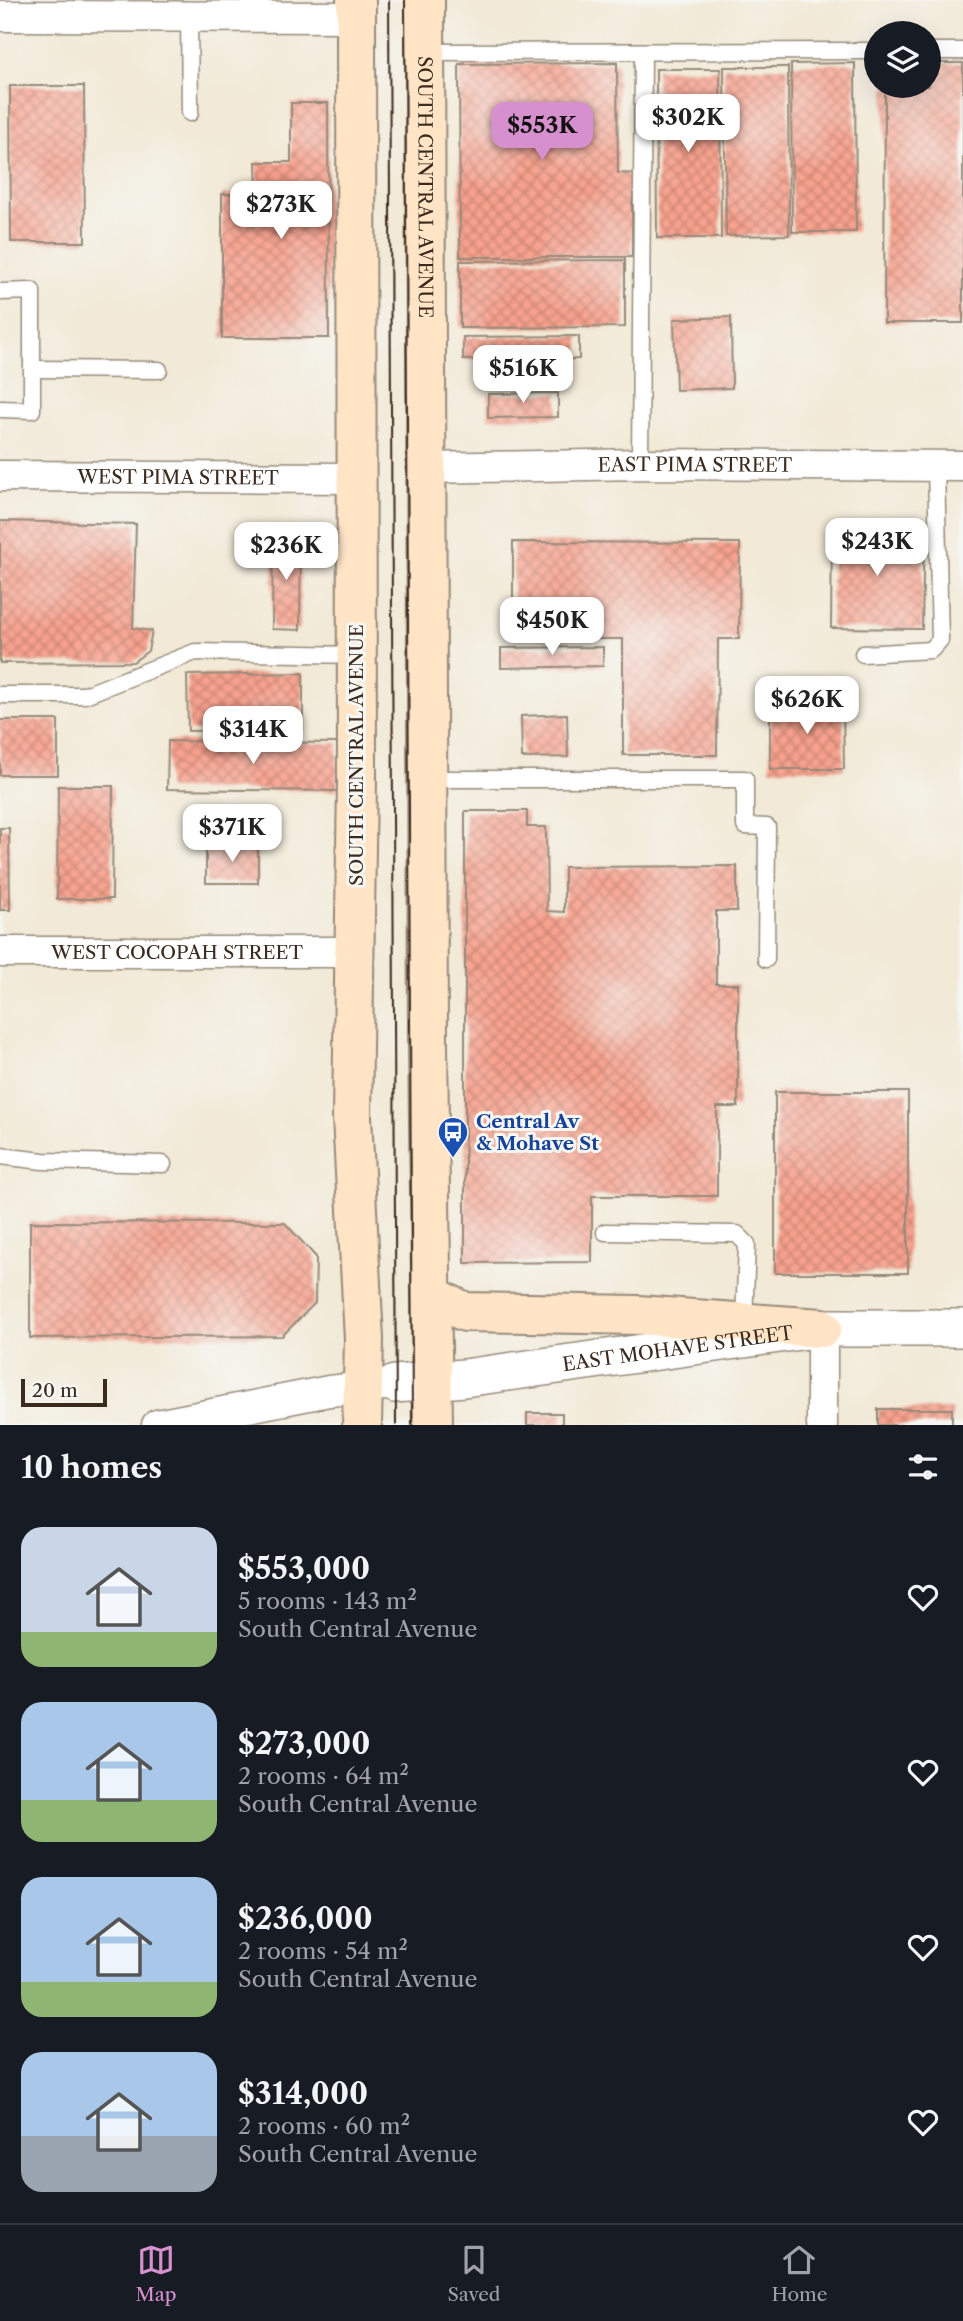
<!DOCTYPE html>
<meta charset="utf-8">
<style>
:root{--surface:#171b24;--page:#242831;--text:#f1f3f6;--muted:#9ea1a6;--line:#363941;--accent:#d690ce}
body{margin:0;font-family:"Libre Caslon Text",serif;background:var(--page);color:var(--text);height:100vh;display:flex;flex-direction:column;font-size:26px;white-space:nowrap}
*{box-sizing:border-box;margin:0}
p{font-size:23px;color:var(--muted)}
.icon{flex:none;width:38px;height:38px;fill:none;stroke:currentColor;stroke-width:2;stroke-linecap:round;stroke-linejoin:round}
.map{position:relative;height:1425px;overflow:hidden}
.drawer{display:flex;flex-direction:column;background:var(--surface);flex:1}
.drawer>*{flex:none}
.controls{position:absolute;left:864px;top:21px;display:grid;gap:14px}
.controls a{display:grid;place-items:center;width:77px;height:77px;border-radius:50%;background:var(--surface);box-shadow:0 7px 28px #0002;font-size:35px}
.scale{position:absolute;left:21px;bottom:18px;width:86px;box-sizing:border-box;padding-left:7px;border:4px solid #3b2a1e;border-top:0;font-size:19px;line-height:24px;white-space:nowrap;color:#3b2a1e;-webkit-text-stroke:5px #f6f6f2;paint-order:stroke}
.price{position:absolute;translate:-50% -60px;padding:0 16px;border-radius:14px;background:#fff;color:#222;font-size:23px;line-height:46px;filter:drop-shadow(0 2px 4px #0008)}
.price::after{content:'';position:absolute;left:50%;top:42px;width:21px;height:16px;margin-left:-10px;background:inherit;clip-path:polygon(0 0,100% 0,50% 100%)}
.price.current{background:var(--accent);color:#111}
ul{padding:0;list-style:none}
li{display:flex;align-items:center;gap:21px;height:175px;padding:0 21px}
li span{display:grid;place-items:center;flex:none;width:196px;height:140px;border-radius:21px;color:#555}
li>.icon{margin-inline-start:auto}
span .icon{width:84px;height:84px;fill:#fffc;stroke-width:1}
li b{font-size:30px}
h2{display:flex;justify-content:space-between;align-items:center;height:84px;padding:0 21px;font-size:30px}
.dock{display:flex;justify-content:space-around;align-items:center;height:98px;border-top:2px solid var(--line);background:var(--surface);font-size:19px;color:var(--muted)}
.dock a{display:grid;justify-items:center;gap:4px}
.dock .current{color:var(--accent)}
.map>svg:first-child{display:block}
.building{fill:url(#building-cross-hatch)}
.lines{fill:none;stroke-linecap:round;stroke-linejoin:round}
.service-casing{stroke:#968a7a;stroke-width:19}
.minor-casing{stroke:#968a7a;stroke-width:33}
.tertiary-casing{stroke:#968a7a;stroke-width:40}
.secondary-casing{stroke:#968a7a;stroke-width:42}
.service{stroke:#fff;stroke-width:16}
.minor{stroke:#fff;stroke-width:30}
.tertiary{stroke:#fff;stroke-width:37}
.secondary{stroke:#ffe4c6;stroke-width:38}
.tram{stroke:#3b2a1e;stroke-width:2}
.labels{text-anchor:middle;stroke-width:6;stroke-linejoin:round;paint-order:stroke}
.street-label{font-size:19px;fill:#3b2a1e;stroke:#f6f6f2}
.transit-label{font-size:19px;font-weight:bold;fill:#164399;stroke:#f6f6f2;text-anchor:start}
</style>
<div class="map">
<svg width="963" height="1425" viewBox="0 0 963 1425">
<defs>
<pattern id="building-cross-hatch" width="8" height="8" patternUnits="userSpaceOnUse" patternTransform="scale(1.75)"><rect width="8" height="8" fill="#f8a28e"/><path d="M0 0l8 8M0 8l8-8" fill="none" stroke="#ca8473"/></pattern>
</defs>
<rect width="100%" height="100%" fill="#f6f6f2"/>
<filter id="ink" filterUnits="userSpaceOnUse"><feTurbulence type="fractalNoise" baseFrequency=".0143" numOctaves="2"/><feDisplacementMap in="SourceGraphic" scale="14" xChannelSelector="R" yChannelSelector="G"/><feConvolveMatrix kernelMatrix="1 2 1 2 8 2 1 2 1" color-interpolation-filters="sRGB"/></filter>
<filter id="wash" filterUnits="userSpaceOnUse"><feTurbulence type="fractalNoise" baseFrequency=".00686" numOctaves="4" result="noise"/><feDisplacementMap in="SourceGraphic" scale="28" xChannelSelector="R" yChannelSelector="G"/><feGaussianBlur stdDeviation="1.57" result="paint"/><feColorMatrix in="noise" values="0 0 0 0 0 0 0 0 0 0 0 0 0 0 0 0 0 1.4 0 .05"/><feComposite in="paint" operator="in"/></filter>
<g filter="url(#wash)">
<rect width="100%" height="100%" fill="#f2e9d6"/>
<g id="blocks">
<g class="building">
<polygon points="617,63 618,173 637,174 632,204 632,257 460,257 459,64"/>
<polygon points="855,63 856,232 792,232 791,64"/>
<polygon points="929,63 963,63 963,323 884,323 885,86 929,86"/>
<polygon points="724,67 788,67 789,235 726,236"/>
<polygon points="656,69 720,69 721,238 657,238"/>
<polygon points="10,86 84,86 85,242 11,242"/>
<polygon points="291,103 328,103 329,338 222,338 222,194 257,194 256,162 291,162"/>
<polygon points="625,260 625,327 460,328 460,261"/>
<polygon points="731,317 732,388 676,390 674,319"/>
<polygon points="579,336 579,359 463,360 463,337"/>
<polygon points="558,393 558,417 488,418 488,394"/>
<polygon points="0,521 136,524 133,628 152,631 148,651 133,662 0,663"/>
<polygon points="832,527 924,528 922,629 831,628"/>
<polygon points="273,533 301,534 300,630 272,629"/>
<polygon points="513,542 740,543 739,639 718,639 717,755 623,755 623,639 513,639"/>
<polygon points="603,647 603,666 501,668 501,648"/>
<polygon points="303,673 303,729 188,731 187,675"/>
<polygon points="770,703 843,703 844,769 770,769"/>
<polygon points="567,714 568,757 522,758 521,716"/>
<rect x="0" y="720" width="58" height="55"/>
<polygon points="168,741 338,743 337,791 167,789"/>
<polygon points="58,786 113,786 112,899 57,899"/>
<polygon points="465,811 527,811 527,827 546,827 547,911 564,912 564,867 737,866 737,911 716,911 716,984 738,984 738,1107 717,1107 717,1196 592,1196 592,1262 465,1263"/>
<polygon points="0,828 9,828 10,910 0,910"/>
<rect x="206" y="845" width="52" height="38"/>
<rect x="775" y="1092" width="133" height="181"/>
<polygon points="30,1222 285,1223 316,1257 315,1303 282,1336 30,1338"/>
<rect x="878" y="1409" width="74" height="16"/>
<rect x="527" y="1413" width="35" height="12"/>
</g>
</g>
</g>
<g filter="url(#ink)">
<use href="#blocks" fill-opacity="0" stroke="#968a7a" stroke-width="2"/>
<g class="lines">
<g class="service-casing">
<g id="service">
<polyline points="189,17 190,113"/>
<polyline points="929,51 963,51"/>
<polyline points="423,52 877,51"/>
<polyline points="0,292 32,291 32,410 0,409"/>
<polyline points="34,369 159,370"/>
<polyline points="640,464 643,52"/>
<polyline points="863,654 931,650 940,640 936,466"/>
<polyline points="0,695 85,695 195,652 357,655"/>
<polyline points="429,779 745,779 745,826 767,827 766,959"/>
<polyline points="0,1156 43,1161 163,1164"/>
<polyline points="605,1232 737,1234 747,1244 744,1322"/>
</g>
</g>
<g class="minor-casing">
<g id="minor">
<polyline points="0,16 356,17"/>
<path id="s1" d="M427 468 640 464 963 466"/>
<path id="s2" d="M0 476 357 478"/>
<path id="s3" d="M0 952H355"/>
<polyline points="822,1328 822,1425"/>
<polyline points="157,1425 329,1391 384,1385"/>
</g>
</g>
<g class="tertiary-casing">
<g id="tertiary">
<path id="s4" d="M395 1384 464 1378 822 1328H963"/>
</g>
</g>
<g class="secondary-casing">
<g id="secondary">
<polyline points="356,0 357,781 352,1117 364,1339 362,1425"/>
<path id="s5" d="M425 0 428 1045 433 1425"/>
<polyline points="433,1296 465,1312 638,1315 822,1328"/>
</g>
</g>
<use href="#service" class="service"/>
<use href="#minor" class="minor"/>
<use href="#tertiary" class="tertiary"/>
<use href="#secondary" class="secondary"/>
<g class="tram">
<polyline points="389,0 396,1425"/>
<polyline points="405,0 412,1425"/>
</g>
</g>
</g>
<defs>
<g id="bus-pin" transform="scale(1.575)"><path d="M0 17L-7.5 6A9.5 9.5 0 1 1 7.5 6Z" fill="#1a4fb4" stroke="#f6f6f2"/><path d="M-5-6H5V4H4V6H2V4H-2V6H-4V4H-5ZM-3.5-4V0h7V-4ZM-3.5 1.2v1.5H-2V1.2ZM2 1.2v1.5H3.5V1.2Z" fill="#fff"/></g>
</defs>
<g fill-rule="evenodd">
<use href="#bus-pin" x="453" y="1132"/>
</g>
<g class="labels">
<g class="street-label">
<text dy="7" stroke="none"><textPath href="#s5" startOffset="187">SOUTH CENTRAL AVENUE</textPath></text>
<text dy="7" stroke="none"><textPath href="#s1" startOffset="268">EAST PIMA STREET</textPath></text>
<text dy="7" stroke="none"><textPath href="#s2" startOffset="178">WEST PIMA STREET</textPath></text>
<text transform="translate(356 755) rotate(-90)" y="7">SOUTH CENTRAL AVENUE</text>
<text dy="7" stroke="none"><textPath href="#s3" startOffset="177">WEST COCOPAH STREET</textPath></text>
<text dy="7" stroke="none"><textPath href="#s4" startOffset="285">EAST MOHAVE STREET</textPath></text>
</g>
<g class="transit-label">
<text x="476" y="1128">Central Av<tspan x="476" dy="22">&amp; Mohave St</tspan></text>
</g>
</g>
</svg>
<div class="controls">
<a><svg class="icon" aria-label="layers" viewBox="0 0 24 24"><path d="M12 4l9 5-9 5-9-5zM3 14l9 5 9-5"/></svg></a>
</div>
<div class="scale">20 m</div>
<b class="price" style="left:688px;top:154px">$302K</b>
<b class="price current" style="left:542px;top:162px">$553K</b>
<b class="price" style="left:281px;top:241px">$273K</b>
<b class="price" style="left:523px;top:405px">$516K</b>
<b class="price" style="left:877px;top:578px">$243K</b>
<b class="price" style="left:286px;top:582px">$236K</b>
<b class="price" style="left:552px;top:657px">$450K</b>
<b class="price" style="left:807px;top:736px">$626K</b>
<b class="price" style="left:253px;top:766px">$314K</b>
<b class="price" style="left:232px;top:864px">$371K</b>
</div>
<section class="drawer">
<h2>10 homes<svg class="icon" aria-label="filters" viewBox="0 0 24 24"><path d="M4 7h16M4 17h16"/><circle cx="9" cy="7" r="2"/><circle cx="15" cy="17" r="2"/></svg></h2>
<ul>
<li><span style="background:linear-gradient(#c9d6e8 75%,#8fb573 0)"><svg class="icon" aria-label="home" viewBox="0 0 24 24"><path d="M3 11l9-7 9 7M6 9v11h12V9"/></svg></span><div><b>$553,000</b><p>5 rooms · 143 m²</p><p>South Central Avenue</p></div><svg class="icon" aria-label="heart" viewBox="0 0 24 24"><path d="M12 20l-8-8c-3-5 5-10 8-4 3-6 11-1 8 4z"/></svg></li>
<li><span style="background:linear-gradient(#a9c7e8 70%,#8fb573 0)"><svg class="icon" aria-label="home" viewBox="0 0 24 24"><path d="M3 11l9-7 9 7M6 9v11h12V9"/></svg></span><div><b>$273,000</b><p>2 rooms · 64 m²</p><p>South Central Avenue</p></div><svg class="icon" aria-label="heart" viewBox="0 0 24 24"><path d="M12 20l-8-8c-3-5 5-10 8-4 3-6 11-1 8 4z"/></svg></li>
<li><span style="background:linear-gradient(#a9c7e8 75%,#8fb573 0)"><svg class="icon" aria-label="home" viewBox="0 0 24 24"><path d="M3 11l9-7 9 7M6 9v11h12V9"/></svg></span><div><b>$236,000</b><p>2 rooms · 54 m²</p><p>South Central Avenue</p></div><svg class="icon" aria-label="heart" viewBox="0 0 24 24"><path d="M12 20l-8-8c-3-5 5-10 8-4 3-6 11-1 8 4z"/></svg></li>
<li><span style="background:linear-gradient(#a9c7e8 60%,#9aa5b1 0)"><svg class="icon" aria-label="home" viewBox="0 0 24 24"><path d="M3 11l9-7 9 7M6 9v11h12V9"/></svg></span><div><b>$314,000</b><p>2 rooms · 60 m²</p><p>South Central Avenue</p></div><svg class="icon" aria-label="heart" viewBox="0 0 24 24"><path d="M12 20l-8-8c-3-5 5-10 8-4 3-6 11-1 8 4z"/></svg></li>
</ul>
</section>
<nav class="dock">
<a class="current"><svg class="icon" aria-label="map" viewBox="0 0 24 24"><path d="M3 6l6-2 6 2 6-2v14l-6 2-6-2-6 2zM9 4v14M15 6v14"/></svg>Map</a>
<a><svg class="icon" aria-label="saved" viewBox="0 0 24 24"><path d="M7 4h10v16l-5-4-5 4z"/></svg>Saved</a>
<a><svg class="icon" aria-label="home" viewBox="0 0 24 24"><path d="M3 11l9-7 9 7M6 9v11h12V9"/></svg>Home</a>
</nav>
